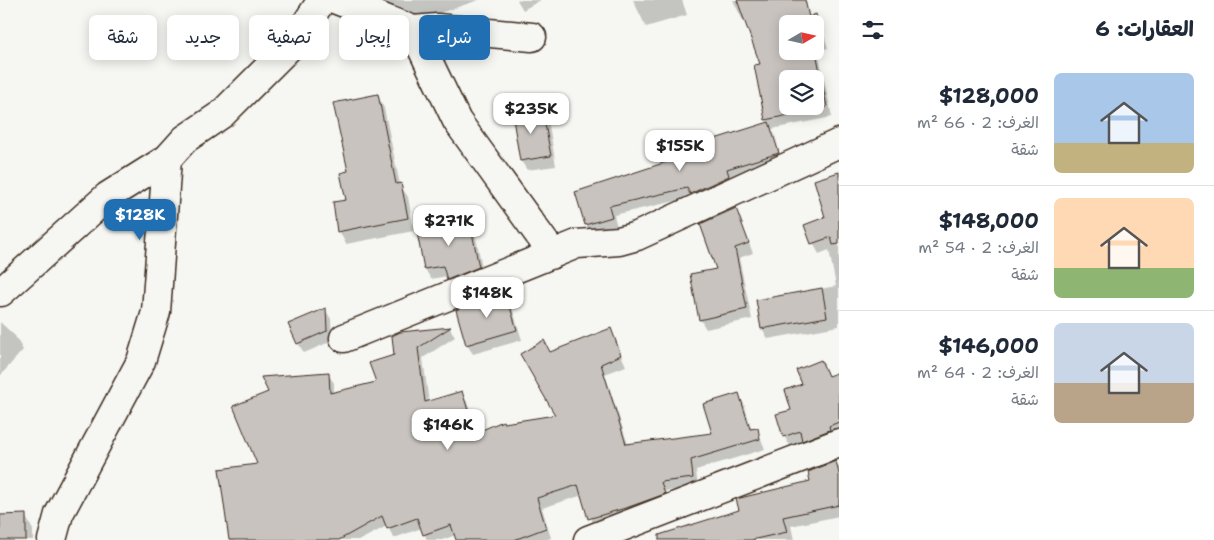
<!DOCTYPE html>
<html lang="ar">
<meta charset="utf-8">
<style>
:root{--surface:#fff;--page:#f2f2f3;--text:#1f2937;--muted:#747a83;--line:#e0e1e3;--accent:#1f6fb2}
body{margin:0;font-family:"Shantell Sans","Playpen Sans Arabic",sans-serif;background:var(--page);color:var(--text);direction:rtl;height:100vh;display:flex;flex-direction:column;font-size:19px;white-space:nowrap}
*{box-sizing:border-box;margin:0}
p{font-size:16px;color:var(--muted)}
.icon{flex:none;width:28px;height:28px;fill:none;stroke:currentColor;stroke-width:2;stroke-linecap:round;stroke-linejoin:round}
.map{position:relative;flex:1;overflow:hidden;direction:ltr}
.panel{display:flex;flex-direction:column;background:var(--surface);width:375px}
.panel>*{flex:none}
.hud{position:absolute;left:15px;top:15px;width:475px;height:45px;direction:rtl;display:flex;gap:10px}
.needle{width:32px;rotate:81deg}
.tools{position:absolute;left:779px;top:15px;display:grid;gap:10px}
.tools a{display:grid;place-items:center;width:45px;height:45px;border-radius:8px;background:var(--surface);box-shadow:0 2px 12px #0003;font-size:25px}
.price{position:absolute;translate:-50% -42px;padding:0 11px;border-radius:10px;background:#fff;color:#222;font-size:16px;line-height:32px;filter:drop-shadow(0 1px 2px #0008)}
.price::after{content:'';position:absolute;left:50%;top:30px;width:15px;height:11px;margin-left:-8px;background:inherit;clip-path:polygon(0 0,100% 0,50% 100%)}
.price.selected{background:var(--accent);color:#fff}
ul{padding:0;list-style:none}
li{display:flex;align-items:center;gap:15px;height:125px;padding:0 20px}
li+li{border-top:1px solid var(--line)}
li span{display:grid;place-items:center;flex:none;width:140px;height:100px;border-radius:8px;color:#555}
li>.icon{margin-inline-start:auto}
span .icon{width:60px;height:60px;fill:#fffc;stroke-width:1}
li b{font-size:21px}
h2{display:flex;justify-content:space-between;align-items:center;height:60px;padding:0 20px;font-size:21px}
.tag{padding:0 18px;border-radius:8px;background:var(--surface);box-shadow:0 2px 12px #0003;font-size:18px;line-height:45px}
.tag.selected{background:var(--accent);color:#fff}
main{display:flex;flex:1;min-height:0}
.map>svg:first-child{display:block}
.shadow{fill:#0003;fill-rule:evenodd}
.building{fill:#c8c3be;stroke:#3b2a1e;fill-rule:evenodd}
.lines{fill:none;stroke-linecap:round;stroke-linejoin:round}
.minor-casing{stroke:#3b2a1e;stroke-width:31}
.minor{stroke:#f6f6f2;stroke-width:28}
</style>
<main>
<section class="panel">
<h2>العقارات: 6<svg class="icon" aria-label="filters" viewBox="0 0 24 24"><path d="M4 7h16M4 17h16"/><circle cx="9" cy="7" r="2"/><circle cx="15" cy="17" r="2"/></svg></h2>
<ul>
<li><span style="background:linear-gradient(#a9c7e8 70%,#c2b280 0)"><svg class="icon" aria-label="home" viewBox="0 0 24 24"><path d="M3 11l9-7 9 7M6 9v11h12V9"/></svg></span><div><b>$128,000</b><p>الغرف: 2 · 66 m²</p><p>شقة</p></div></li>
<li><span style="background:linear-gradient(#ffd9b3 70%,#8fb573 0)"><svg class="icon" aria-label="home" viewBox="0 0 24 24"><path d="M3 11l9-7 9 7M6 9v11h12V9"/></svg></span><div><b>$148,000</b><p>الغرف: 2 · 54 m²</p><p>شقة</p></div></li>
<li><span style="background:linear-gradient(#c9d6e8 60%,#b9a48a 0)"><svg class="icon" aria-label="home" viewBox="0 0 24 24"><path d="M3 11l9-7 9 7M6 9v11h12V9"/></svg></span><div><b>$146,000</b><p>الغرف: 2 · 64 m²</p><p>شقة</p></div></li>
</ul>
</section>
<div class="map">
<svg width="839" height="540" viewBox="0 0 839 540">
<rect width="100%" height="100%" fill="#f6f6f2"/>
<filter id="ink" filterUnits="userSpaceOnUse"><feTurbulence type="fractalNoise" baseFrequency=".02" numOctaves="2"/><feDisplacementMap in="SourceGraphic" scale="10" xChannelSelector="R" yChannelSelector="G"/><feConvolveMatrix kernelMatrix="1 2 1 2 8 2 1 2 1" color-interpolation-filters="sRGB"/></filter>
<g filter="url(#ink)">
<g class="shadow">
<polygon points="375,0 479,0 440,13 440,15 409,19 384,9"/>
<polygon points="517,0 541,0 523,10"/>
<polygon points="633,0 682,0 687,15 646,27"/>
<path d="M733 0H803L810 18 815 16 821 26 828 48 818 51 832 117 772 129 784 163 693 197 614 215 617 227 592 235 586 225 576 192 705 151 768 124 766 120 762 64 746 20 743 21ZM788 24H815V51H788ZM788 79H815V106H788ZM771 132H774L782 159H780Z"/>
<polygon points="377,95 384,108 400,185 408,197 414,231 346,244 339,231 347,201 349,172"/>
<polygon points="542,109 548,119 556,166 527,170 521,161"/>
<polygon points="839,174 839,326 768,339 762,328 757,301 836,286 829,250 819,254 813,243 827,218"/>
<polygon points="735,209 753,253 739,258 752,319 706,329 700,319"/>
<polygon points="469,218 474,228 484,277 454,289 447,276 431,279 425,269 418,228"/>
<polygon points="504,291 510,301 522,340 473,354 467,345"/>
<polygon points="325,309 331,319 332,341 304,353 298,343"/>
<polygon points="0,322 15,336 23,350 0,376"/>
<polygon points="450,328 455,337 423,358 429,403 461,392 467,402 477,434 504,425 557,416 550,353 610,330 626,366 605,374 628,445 714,434 739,395 744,404 752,430 757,429 765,449 696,470 698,488 665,491 669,504 595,528 583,495 542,508 551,538 546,540 458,540 456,535 442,540 427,540 422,528 394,538 387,526 360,540 230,540 258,465 328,374 334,383 334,393 378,383 396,355 400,334"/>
<polygon points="821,361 829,377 839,373 839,434 809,450 804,442 790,446 784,436 792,410 804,385"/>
<polygon points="836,462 839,468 839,516 791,526 794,540 679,540 740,511 812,482"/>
<polygon points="25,515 33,530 33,540 0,540 0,516"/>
</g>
<g class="building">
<path d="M737 0H805L809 17 816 14 823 38 815 40V24H788V51H815V47L827 107 765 120 754 65 760 64ZM788 79H815V106H788Z"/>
<polygon points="378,94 396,184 401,183 408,218 337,232 333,202 346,200 340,173 348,171 333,103"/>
<polygon points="542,108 551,156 520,161 512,113"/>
<polygon points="769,122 779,153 727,169 729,176 690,194 687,188 609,206 612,217 585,225 575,192 703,150 702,143"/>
<polygon points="839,172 839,244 833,245 831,237 811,244 804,225 825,217 814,180"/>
<polygon points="736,208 749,243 735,248 747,309 699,320 690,274 716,269 700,224"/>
<polygon points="469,217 479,267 447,280 443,266 424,269 416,227"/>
<polygon points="822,288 827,317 761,329 756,300"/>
<polygon points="505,290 517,330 466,345 456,310"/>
<polygon points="326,308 327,331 297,344 288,324"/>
<polygon points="451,327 418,348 425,402 462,391 475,433 503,421 504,423 555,415 520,354 544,340 550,352 611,328 621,355 601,364 626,444 712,433 703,404 739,393 750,429 758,428 760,439 691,460 693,478 661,482 665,494 629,507 588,519 578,485 537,498 546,528 514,540 456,540 451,525 423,535 417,518 387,529 382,516 339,540 229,540 219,469 257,464 233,406 268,392 261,377 329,372 330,393 376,382 369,363 394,355 392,336 400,332"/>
<polygon points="821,360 828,376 839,372 839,422 829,426 830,430 802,441 800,431 783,437 776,414 791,410 785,390 802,384 796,370"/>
<polygon points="836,461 839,474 839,505 783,517 787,532 751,540 659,540 659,535 739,510 736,499 810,481 808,472"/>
<polygon points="26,514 26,540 0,540 0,515"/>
</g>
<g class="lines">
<g class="minor-casing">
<g id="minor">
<polyline points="337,0 413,30"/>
<polyline points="532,37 437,28 413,30 457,121 553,254"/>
<polyline points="1,292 108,196 167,159"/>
<polyline points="344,338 577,244 619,241 637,236 839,143"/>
<polyline points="52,540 59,514 141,361 156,312 167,159 185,139 222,114 294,42 322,0"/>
<polyline points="588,540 839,443"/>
</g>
</g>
<use href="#minor" class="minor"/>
</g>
</g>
</svg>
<div class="tools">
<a><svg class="needle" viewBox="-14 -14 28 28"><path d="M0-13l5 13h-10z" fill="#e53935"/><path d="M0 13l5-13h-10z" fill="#747a83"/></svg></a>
<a><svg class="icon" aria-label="layers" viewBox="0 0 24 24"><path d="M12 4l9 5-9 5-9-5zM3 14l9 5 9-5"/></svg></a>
</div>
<b class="price" style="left:531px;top:135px">$235K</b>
<b class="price" style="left:680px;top:172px">$155K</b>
<b class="price selected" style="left:140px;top:241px">$128K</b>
<b class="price" style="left:449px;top:247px">$271K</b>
<b class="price" style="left:487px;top:319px">$148K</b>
<b class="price" style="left:448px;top:451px">$146K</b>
<div class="hud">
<a class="tag selected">شراء</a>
<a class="tag">إيجار</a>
<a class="tag">تصفية</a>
<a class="tag">جديد</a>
<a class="tag">شقة</a>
</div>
</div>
</main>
